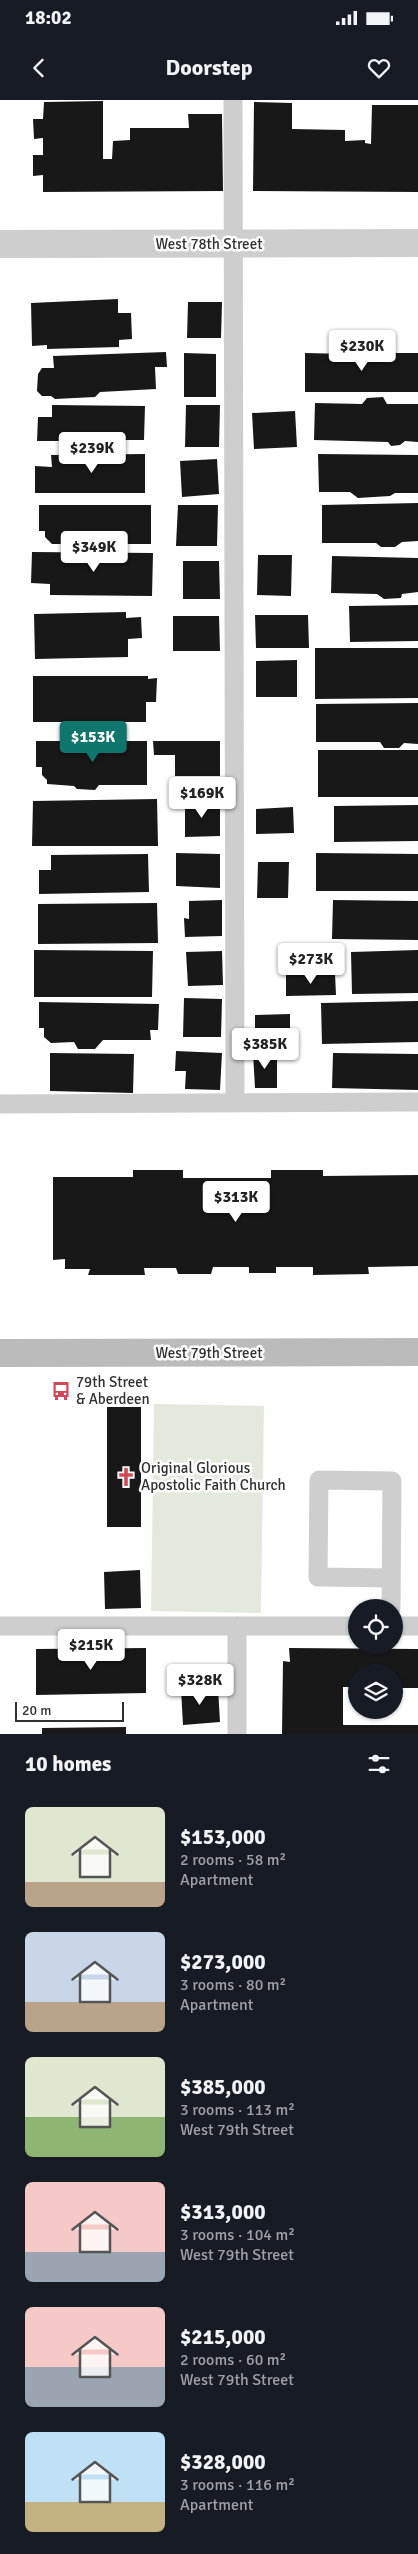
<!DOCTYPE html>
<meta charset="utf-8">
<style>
:root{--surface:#171b24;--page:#20242c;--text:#f1f3f6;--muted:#9ea1a6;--accent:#0f766e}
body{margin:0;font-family:Signika,sans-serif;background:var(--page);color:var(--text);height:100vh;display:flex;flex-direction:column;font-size:19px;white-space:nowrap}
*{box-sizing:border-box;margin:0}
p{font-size:16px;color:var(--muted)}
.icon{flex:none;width:28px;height:28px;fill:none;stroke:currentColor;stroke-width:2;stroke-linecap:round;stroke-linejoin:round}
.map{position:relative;height:1634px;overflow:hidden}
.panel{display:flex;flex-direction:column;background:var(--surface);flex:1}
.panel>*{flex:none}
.controls{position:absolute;left:348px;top:1499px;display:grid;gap:10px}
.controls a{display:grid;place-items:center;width:55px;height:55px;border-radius:50%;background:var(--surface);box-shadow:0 1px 4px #0004;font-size:25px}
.scale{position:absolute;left:15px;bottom:12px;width:109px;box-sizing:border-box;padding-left:5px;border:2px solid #313131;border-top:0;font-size:14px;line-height:18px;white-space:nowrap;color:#313131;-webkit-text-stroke:4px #fff;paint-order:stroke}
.price{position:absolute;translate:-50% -42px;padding:0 11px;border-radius:5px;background:#fff;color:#222;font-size:16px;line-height:32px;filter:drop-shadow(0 1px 2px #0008)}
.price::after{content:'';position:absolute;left:50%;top:30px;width:15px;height:11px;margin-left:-8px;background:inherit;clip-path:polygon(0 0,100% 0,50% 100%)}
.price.active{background:var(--accent);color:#fff}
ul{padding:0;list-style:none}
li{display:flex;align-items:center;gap:15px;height:125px;padding:0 25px}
li span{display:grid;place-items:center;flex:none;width:140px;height:100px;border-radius:8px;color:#555}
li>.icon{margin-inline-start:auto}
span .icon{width:60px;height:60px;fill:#fffc;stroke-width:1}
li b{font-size:21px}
h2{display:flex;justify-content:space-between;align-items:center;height:60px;padding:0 25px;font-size:21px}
.status{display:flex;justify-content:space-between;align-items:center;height:35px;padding:0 25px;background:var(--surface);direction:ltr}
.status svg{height:14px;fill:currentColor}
header{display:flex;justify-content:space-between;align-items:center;height:65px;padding:0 25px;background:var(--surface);font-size:22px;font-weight:700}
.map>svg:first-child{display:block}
.green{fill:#e4e9de}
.building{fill:#181818}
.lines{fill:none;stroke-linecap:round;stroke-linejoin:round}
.service{stroke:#cecece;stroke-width:19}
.minor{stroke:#cecece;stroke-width:28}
.secondary{stroke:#bbb;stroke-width:28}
.labels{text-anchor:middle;stroke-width:5;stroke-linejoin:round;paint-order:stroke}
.street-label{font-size:15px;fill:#313131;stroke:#fff}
.poi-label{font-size:15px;fill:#313131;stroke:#fff;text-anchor:start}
</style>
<div class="status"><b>18:02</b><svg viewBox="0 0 49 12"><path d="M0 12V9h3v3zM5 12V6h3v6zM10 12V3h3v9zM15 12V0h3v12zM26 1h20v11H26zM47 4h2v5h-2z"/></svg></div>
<header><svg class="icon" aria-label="back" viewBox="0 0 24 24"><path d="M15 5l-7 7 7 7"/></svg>Doorstep<svg class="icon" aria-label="heart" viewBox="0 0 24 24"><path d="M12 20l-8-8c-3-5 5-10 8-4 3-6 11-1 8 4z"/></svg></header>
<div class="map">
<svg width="418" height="1634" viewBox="0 0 418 1634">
<rect width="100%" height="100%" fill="#fff"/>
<polygon class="green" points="154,1304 264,1306 261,1513 151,1511"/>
<g class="building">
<polygon points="103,1 103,59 112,59 113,41 130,40 130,28 189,28 188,14 222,14 223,91 43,92 43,75 33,76 33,55 43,55 43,38 34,39 33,19 43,19 44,2"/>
<polygon points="254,2 292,3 292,29 345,30 345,41 365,40 365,43 371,44 372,5 418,5 418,92 253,91"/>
<polygon points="118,199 118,213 131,213 132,239 119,240 119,247 47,249 47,245 32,246 31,203"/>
<polygon points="188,202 222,202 221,238 187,238"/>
<polygon points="364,248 368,253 375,253 378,248 389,248 396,253 418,253 418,292 305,292 305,253 348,254 354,249"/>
<polygon points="166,252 167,267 155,267 156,289 100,292 95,297 55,299 51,296 42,296 37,291 38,274 42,268 54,268 53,256"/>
<polygon points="184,253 216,254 216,297 184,297"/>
<polygon points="383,297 387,304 418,304 418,342 405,341 400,345 391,346 388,342 314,340 315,303 362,304 367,298"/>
<polygon points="52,305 145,306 144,340 98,340 92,348 78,347 72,341 37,341 38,317 52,317"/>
<polygon points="186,305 220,305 219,347 185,347"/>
<polygon points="295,311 297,347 254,349 252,313"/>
<polygon points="145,354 145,393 35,393 35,366 52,367 51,355"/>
<polygon points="318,354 418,355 418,393 395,393 390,396 358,398 350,392 319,392"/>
<polygon points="217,359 219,394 182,397 180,361"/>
<polygon points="418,403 418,441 402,442 395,447 381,447 376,443 322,443 322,405"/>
<polygon points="39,405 151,405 151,444 52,444 45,437 45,431 39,431"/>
<polygon points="178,405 218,405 217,446 176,446"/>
<polygon points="32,452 153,453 152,496 50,495 50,484 31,483"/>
<polygon points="258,455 292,455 291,496 257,495"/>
<polygon points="332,456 418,458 418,492 402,494 401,498 384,499 377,494 331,493"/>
<polygon points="183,461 219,461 220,499 183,499"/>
<polygon points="418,505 418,541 350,542 349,506"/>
<polygon points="126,512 126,518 141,517 142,538 128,539 128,557 35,559 34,514"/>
<polygon points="255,515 308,515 309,548 256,548"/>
<polygon points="173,516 219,516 220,551 173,551"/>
<polygon points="315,548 418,548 418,598 315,599"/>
<polygon points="297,560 297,597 256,597 256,561"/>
<polygon points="33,576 148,576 148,579 157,578 156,602 146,602 146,622 33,622"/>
<polygon points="418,603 418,644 404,643 399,648 384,648 380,642 316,642 316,604"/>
<polygon points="36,641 147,641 147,685 99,685 95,690 77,689 74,686 47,684 47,680 42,675 42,667 36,667"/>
<polygon points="153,641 220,641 220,676 175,676 175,655 154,655"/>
<rect x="318" y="650" width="100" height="47"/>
<polygon points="157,699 158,746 32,746 33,701"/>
<polygon points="220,700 220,736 185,737 185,701"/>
<polygon points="418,705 418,741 334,742 334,706"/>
<polygon points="293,707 294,733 256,734 256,709"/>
<polygon points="176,753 220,754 220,788 176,786"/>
<polygon points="316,753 418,754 418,791 316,791"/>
<polygon points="148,754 149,792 39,794 39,770 51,770 51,755"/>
<polygon points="258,762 289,762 288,798 257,798"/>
<polygon points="222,800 222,836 185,837 184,818 189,819 189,801"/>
<polygon points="333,800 418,801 418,840 332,839"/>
<polygon points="157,803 158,843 38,844 38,804"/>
<polygon points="34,850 153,851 152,897 34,897"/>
<polygon points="418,850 418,893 352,894 351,852"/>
<polygon points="222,851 223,885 188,886 186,852"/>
<polygon points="286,874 335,874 336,895 286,896"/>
<polygon points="184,898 222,899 221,937 183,937"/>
<polygon points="418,901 418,942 322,944 321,903"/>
<polygon points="39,902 159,904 158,930 150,930 151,940 103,940 95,949 78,949 74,942 51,943 44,937 44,928 39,928"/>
<polygon points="290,914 290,948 255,948 255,915"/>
<polygon points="176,951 222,953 220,990 185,989 186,971 175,971"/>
<polygon points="50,953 134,954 133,993 50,991"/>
<polygon points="253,953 277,953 277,988 255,988"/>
<polygon points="333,953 418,954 418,990 332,988"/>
<polygon points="133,1070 183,1070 183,1078 271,1078 271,1070 323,1070 323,1076 418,1075 418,1166 368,1167 369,1174 313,1175 313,1167 276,1167 276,1173 249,1173 249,1167 213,1167 211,1174 178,1174 176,1168 144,1168 145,1175 88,1175 90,1169 65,1169 65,1159 53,1160 53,1077 133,1077"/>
<rect x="107" y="1307" width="34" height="120"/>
<polygon points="140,1470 141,1508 105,1509 104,1472"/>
<polygon points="146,1548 146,1593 36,1595 36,1549"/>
<polygon points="289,1548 418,1549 418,1588 394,1588 394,1572 356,1572 356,1587 343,1587 343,1625 418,1625 418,1634 282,1634 283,1561 290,1562"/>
<polygon points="218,1588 220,1622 183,1625 181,1589"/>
<polygon points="126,1627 126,1634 42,1634 42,1628"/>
</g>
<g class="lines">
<g class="service">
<polyline points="233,0 235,1001"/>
<polyline points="0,1004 418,1002"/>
<polyline points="391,1508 392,1381 319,1380 318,1477 391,1478"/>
<polyline points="0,1526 356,1526"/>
<polyline points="237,1526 237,1634"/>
<polyline points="394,1526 418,1526"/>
</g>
<polyline class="minor" points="0,144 418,143"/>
<polyline class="secondary" points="0,1253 418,1252"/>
</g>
<defs>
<g id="bus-bare" transform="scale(1.5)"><path d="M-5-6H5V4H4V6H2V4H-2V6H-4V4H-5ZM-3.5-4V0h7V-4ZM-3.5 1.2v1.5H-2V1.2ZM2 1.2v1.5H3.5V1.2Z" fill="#d34756" stroke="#fff" stroke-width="2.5" paint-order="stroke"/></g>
<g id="church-bare" transform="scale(1.5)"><path d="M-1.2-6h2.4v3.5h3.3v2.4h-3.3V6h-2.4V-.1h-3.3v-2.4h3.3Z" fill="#d34756" stroke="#fff" stroke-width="2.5" paint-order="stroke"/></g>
</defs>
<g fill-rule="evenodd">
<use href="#bus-bare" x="61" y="1291"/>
<use href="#church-bare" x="126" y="1377"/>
</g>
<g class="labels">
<g class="street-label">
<text x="209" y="149">West 78th Street</text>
<text x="209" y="1258">West 79th Street</text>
</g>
<g class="poi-label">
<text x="76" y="1287">79th Street<tspan x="76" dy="17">&amp; Aberdeen</tspan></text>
<text x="141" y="1373">Original Glorious<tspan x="141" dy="17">Apostolic Faith Church</tspan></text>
</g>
</g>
</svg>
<div class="controls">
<a><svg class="icon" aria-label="locate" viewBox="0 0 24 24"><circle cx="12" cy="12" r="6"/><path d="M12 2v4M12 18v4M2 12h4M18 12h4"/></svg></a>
<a><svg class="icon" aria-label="layers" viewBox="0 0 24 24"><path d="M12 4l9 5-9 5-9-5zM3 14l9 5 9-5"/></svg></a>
</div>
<div class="scale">20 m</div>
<b class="price" style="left:362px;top:272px">$230K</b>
<b class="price" style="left:92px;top:374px">$239K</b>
<b class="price" style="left:94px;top:473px">$349K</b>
<b class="price active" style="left:93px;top:663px">$153K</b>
<b class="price" style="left:202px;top:719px">$169K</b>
<b class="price" style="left:311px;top:885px">$273K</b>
<b class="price" style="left:265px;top:970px">$385K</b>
<b class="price" style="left:236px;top:1123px">$313K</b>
<b class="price" style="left:91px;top:1571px">$215K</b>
<b class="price" style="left:200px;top:1606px">$328K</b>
</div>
<section class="panel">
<h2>10 homes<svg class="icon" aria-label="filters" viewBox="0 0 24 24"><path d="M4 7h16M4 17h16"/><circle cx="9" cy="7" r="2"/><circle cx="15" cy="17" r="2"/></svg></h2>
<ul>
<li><span style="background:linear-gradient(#dfe7d0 75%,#b9a48a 0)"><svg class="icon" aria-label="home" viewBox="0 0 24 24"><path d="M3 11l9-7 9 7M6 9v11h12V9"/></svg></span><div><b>$153,000</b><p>2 rooms · 58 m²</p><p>Apartment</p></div></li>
<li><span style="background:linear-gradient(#c9d6e8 70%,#b9a48a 0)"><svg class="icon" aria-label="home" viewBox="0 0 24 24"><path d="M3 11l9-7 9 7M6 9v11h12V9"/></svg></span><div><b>$273,000</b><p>3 rooms · 80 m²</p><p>Apartment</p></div></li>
<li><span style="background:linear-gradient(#dfe7d0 60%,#8fb573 0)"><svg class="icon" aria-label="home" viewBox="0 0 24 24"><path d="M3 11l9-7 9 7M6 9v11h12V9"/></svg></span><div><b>$385,000</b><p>3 rooms · 113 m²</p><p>West 79th Street</p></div></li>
<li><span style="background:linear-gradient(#f6c9c9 70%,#9aa5b1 0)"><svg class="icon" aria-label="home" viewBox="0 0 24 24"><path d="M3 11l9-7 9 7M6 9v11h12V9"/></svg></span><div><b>$313,000</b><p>3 rooms · 104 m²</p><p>West 79th Street</p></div></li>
<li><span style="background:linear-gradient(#f6c9c9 60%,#9aa5b1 0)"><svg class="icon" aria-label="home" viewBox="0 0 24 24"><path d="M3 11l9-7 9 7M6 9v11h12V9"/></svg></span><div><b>$215,000</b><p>2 rooms · 60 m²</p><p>West 79th Street</p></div></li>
<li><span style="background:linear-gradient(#bfe0f5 70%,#c2b280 0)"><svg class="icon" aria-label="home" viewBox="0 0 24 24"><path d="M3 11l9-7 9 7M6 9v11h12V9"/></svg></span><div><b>$328,000</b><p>3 rooms · 116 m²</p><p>Apartment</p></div></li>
</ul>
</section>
